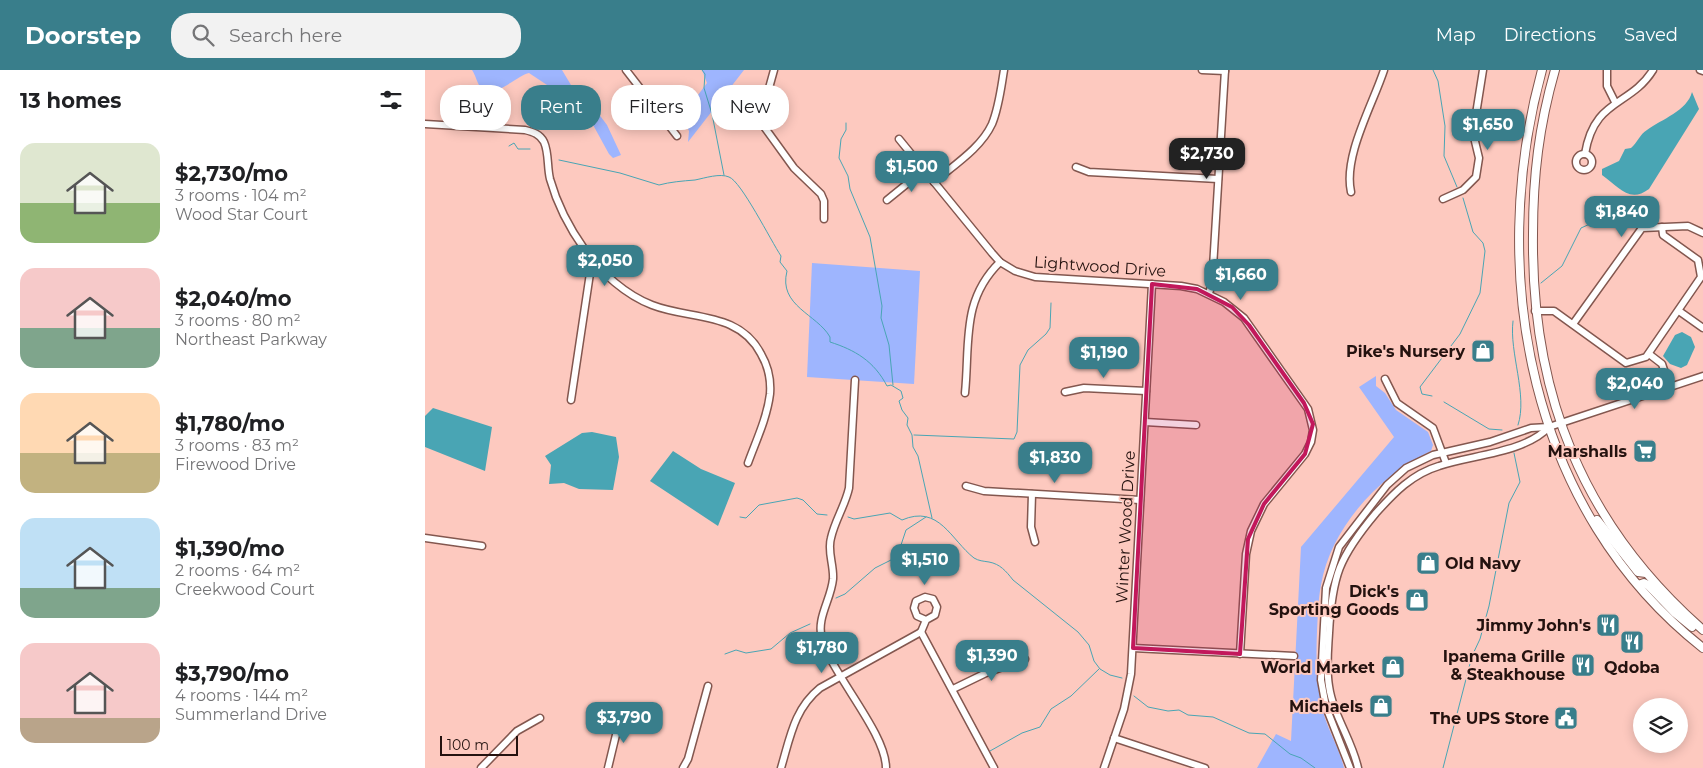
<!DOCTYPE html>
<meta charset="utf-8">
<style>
:root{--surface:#fff;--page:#f2f2f2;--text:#202124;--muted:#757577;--accent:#397e8b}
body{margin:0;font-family:Montserrat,sans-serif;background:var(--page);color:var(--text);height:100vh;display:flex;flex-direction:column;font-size:19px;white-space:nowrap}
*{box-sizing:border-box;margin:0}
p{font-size:16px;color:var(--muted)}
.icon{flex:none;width:28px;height:28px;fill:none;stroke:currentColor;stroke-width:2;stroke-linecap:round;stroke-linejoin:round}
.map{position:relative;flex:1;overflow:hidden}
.details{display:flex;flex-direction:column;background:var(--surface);width:425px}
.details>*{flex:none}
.top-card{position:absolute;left:15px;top:15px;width:475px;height:45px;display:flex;gap:10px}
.buttons{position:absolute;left:1208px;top:628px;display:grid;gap:10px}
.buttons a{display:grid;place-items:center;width:55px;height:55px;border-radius:50%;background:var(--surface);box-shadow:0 2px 12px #0003;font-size:25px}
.scale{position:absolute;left:15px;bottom:12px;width:78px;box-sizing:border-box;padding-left:5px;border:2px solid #24120f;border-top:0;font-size:14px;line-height:18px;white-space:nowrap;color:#24120f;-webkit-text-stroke:4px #fdc9bf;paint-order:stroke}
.price{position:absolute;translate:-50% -42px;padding:0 11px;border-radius:10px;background:var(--accent);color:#fff;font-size:16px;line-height:32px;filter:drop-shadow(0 1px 2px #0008)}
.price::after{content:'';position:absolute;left:50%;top:30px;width:15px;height:11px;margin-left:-8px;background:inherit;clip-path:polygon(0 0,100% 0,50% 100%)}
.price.on{background:#222;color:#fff}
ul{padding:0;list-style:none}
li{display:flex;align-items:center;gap:15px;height:125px;padding:0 20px}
li span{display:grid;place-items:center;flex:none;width:140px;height:100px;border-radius:15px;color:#555}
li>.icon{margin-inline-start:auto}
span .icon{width:60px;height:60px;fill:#fffc;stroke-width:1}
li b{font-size:21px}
h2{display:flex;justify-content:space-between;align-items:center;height:60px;padding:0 20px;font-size:21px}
.pill{padding:0 18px;border-radius:20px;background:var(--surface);box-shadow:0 2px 12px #0003;font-size:18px;line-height:45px}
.pill.on{background:var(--accent);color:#fff}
header{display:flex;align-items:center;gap:30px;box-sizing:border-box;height:70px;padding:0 25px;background:var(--accent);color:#fff}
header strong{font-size:24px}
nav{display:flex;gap:28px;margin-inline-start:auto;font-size:18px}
.search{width:350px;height:45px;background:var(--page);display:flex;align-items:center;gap:12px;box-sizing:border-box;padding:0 18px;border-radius:20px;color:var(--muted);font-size:19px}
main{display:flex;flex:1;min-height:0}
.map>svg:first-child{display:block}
.green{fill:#9eb5fe}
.water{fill:#49a5b4}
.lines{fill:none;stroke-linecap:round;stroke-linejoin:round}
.stream{stroke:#49a5b4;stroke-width:1}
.minor-casing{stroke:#83574f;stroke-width:9}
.major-casing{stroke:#83574f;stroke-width:10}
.minor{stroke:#fff;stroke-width:6}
.major{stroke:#fff;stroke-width:8}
.marked{fill:#c2185b;fill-opacity:0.2;stroke:#c2185b;stroke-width:4;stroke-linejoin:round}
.labels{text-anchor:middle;stroke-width:4;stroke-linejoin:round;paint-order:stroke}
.street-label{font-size:16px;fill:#24120f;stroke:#fdc9bf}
.poi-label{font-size:16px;font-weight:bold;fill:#24120f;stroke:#fdc9bf;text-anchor:end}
</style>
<header>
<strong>Doorstep</strong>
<div class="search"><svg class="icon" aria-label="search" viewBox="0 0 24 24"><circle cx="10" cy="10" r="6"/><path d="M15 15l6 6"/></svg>Search here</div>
<nav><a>Map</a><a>Directions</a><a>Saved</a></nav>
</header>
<main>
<section class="details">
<h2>13 homes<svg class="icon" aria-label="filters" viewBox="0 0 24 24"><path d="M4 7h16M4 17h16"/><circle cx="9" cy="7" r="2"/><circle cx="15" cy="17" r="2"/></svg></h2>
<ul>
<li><span style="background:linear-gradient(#dfe7d0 60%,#8fb573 0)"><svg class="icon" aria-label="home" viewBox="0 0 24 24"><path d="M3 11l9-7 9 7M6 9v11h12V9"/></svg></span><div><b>$2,730/mo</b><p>3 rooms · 104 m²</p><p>Wood Star Court</p></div></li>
<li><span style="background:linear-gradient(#f6c9c9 60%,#7fa58c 0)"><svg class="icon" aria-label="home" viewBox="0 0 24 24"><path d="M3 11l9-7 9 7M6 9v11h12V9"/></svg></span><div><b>$2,040/mo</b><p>3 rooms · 80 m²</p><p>Northeast Parkway</p></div></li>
<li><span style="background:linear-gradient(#ffd9b3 60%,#c2b280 0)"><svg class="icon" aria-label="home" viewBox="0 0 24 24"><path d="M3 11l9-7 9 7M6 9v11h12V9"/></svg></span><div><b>$1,780/mo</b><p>3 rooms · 83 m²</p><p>Firewood Drive</p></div></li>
<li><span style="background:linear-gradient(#bfe0f5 70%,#7fa58c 0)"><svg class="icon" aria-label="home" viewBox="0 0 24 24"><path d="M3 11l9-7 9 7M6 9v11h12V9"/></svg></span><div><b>$1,390/mo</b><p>2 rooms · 64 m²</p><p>Creekwood Court</p></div></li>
<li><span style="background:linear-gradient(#f6c9c9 75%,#b9a48a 0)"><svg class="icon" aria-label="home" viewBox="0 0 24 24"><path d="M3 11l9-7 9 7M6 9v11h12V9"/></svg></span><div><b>$3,790/mo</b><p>4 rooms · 144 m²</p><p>Summerland Drive</p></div></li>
</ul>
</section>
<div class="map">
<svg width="1278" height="698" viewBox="0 0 1278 698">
<rect width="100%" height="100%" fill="#fdc9bf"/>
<g class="green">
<path d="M47 0H137L149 20 170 39 182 55 196 85 188 88 184 84 167 53 157 47 140 27 104 3C94 4 66 32 56 18 52 13 51 6 47 0Z"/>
<polygon points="277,0 319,0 263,72 264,61 260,53 264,37 282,13"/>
<polygon points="387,193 495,201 489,314 382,307"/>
<path d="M951 306V316L960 323 971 340 1003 362 1008 375 1006 381C954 406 906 457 896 515 893 530 893 546 892 561 891 586 891 609 896 633 900 656 914 676 919 698H832L851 664 866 671 876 477 969 367 934 317Z"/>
</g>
<g class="water">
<path d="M1267 22 1274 39 1224 119C1204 134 1193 116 1177 105V99L1194 91 1200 79 1206 78C1212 73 1215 64 1222 60 1237 49 1262 41 1267 22Z"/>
<polygon points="1257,262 1266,267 1270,277 1262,295 1256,298 1245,294 1238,286 1250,265"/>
<polygon points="8,338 67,357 60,401 0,377 0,346"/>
<polygon points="167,362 191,367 194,387 188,420 154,419 139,413 124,414 126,395 120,386 157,363"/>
<polygon points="248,381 276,399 310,413 293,456 225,411"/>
</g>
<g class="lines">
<g class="stream">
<polyline points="277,0 280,4 279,18 287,44 299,105"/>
<polyline points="1008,0 1013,11 1020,56 1019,86 1032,117"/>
<polyline points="421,53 421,60 416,69 414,88 423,106 425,119 445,167 457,236 456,248 464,275 468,315"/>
<polyline points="84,76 89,73 93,79 105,79"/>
<path d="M134 90 195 103 234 115C245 112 257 111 270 110 280 108 295 103 304 107 316 111 346 171 356 186L355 192 362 201C353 236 392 244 405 267V272C430 280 449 291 462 316L466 315 476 321 478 328 474 331 477 340 483 348 482 355 487 365 488 377 493 386 507 448"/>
<polyline points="1116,213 1137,196 1156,158 1196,140"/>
<path d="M1088 251C1084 283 1103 325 1093 355"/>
<polyline points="1007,326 997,324 995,317 1035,264 1055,223 1060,181 1058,173 1048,162 1038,128"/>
<polyline points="1019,332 1064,359 1077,360"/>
<polyline points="489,365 589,369 592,362 595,295 603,280 621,264 625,258 626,233"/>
<polyline points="315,447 321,448 334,435 372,428 378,430 392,444 402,445"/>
<path d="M423 447 429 449 465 443 477 450C514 434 526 470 549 488 554 491 558 491 564 492 575 494 581 501 588 510L653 562 664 575 669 591 675 599 685 605 697 608"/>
<polyline points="411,528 420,524 450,498 472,487 481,460 501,447"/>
<polyline points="300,584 311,580 321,583 346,579 365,563 385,554"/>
<polyline points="709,626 723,637 743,641 754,640 763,645 788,647 824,663 840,664 865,684 876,688 890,698"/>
<polyline points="565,681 597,663 615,657 626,639 646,626 674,599"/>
<polyline points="1018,698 1047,586 1055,569 1064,536 1084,433 1095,412 1089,383"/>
</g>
<g class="minor-casing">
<g id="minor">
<polyline points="201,0 252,66"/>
<polyline points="349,0 339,36 340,58 369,98 396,124 399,131 399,149"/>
<polyline points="777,0 800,1"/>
<polyline points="1182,0 1182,16 1190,32"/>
<polyline points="1275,0 1278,1"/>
<path d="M0 54 100 60C108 62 115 64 119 72 124 83 122 97 125 109 132 134 145 159 160 180 176 203 201 225 227 235 265 250 314 241 336 284 343 296 346 311 345 324 342 348 331 371 323 393"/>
<polyline points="474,69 567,183 575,192 590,201 610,207 756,216 772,219 799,232 819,248 883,339 888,360 886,372 880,384 839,434 826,461 821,484 815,584"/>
<path d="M1160 84C1169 28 1205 37 1228 0"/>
<circle cx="1159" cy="92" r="8"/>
<polyline points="651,97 664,102 793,109"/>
<path d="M509 112C529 95 556 78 567 54 574 37 576 18 579 0"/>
<path d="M926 122C918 86 948 34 959 0"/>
<polyline points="1018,129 1038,120 1051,107 1054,88 1048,63 1058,0"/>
<polyline points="462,130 499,100"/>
<polyline points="784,223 787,214 800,0"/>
<polyline points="1110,241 1129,241 1201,293 1221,287 1276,207 1273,190 1238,165 1237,157"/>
<polyline points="1254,241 1278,258"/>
<polyline points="1148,254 1217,158 1263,156 1278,163"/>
<polyline points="1224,284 1237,294 1245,318"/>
<polyline points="960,309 972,333 1008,358 1021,393"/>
<path d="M430 310 424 418C420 436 410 450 406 468 402 481 409 495 408 509 406 530 391 548 397 569 408 606 461 663 461 698"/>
<polyline points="640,322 659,318 721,321"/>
<path d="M540 323C545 273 536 230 575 192"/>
<polyline points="146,330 167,190"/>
<polyline points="720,352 771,355"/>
<polyline points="541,416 559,421 715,430"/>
<polyline points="607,424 606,457 610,472"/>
<polyline points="0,468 57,476"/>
<polyline points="496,562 569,698"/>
<polyline points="496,562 501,550 510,545 512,537 508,529 500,527 491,531 489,538 492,546 501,550"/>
<polyline points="708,578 869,586"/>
<polyline points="528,619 561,603 600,589"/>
<polyline points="689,668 780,698"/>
<polyline points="56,698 92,661 115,648"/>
<polyline points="183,698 196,644"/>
<polyline points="258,698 263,689 283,616"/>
<path d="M356 698C365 668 369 639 395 618L496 562"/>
<polyline points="679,698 699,639 706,604 727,214"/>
<polyline points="925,698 901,637 896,610 901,518 914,477 962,415 981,398 1008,385 1065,372 1106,358 1124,357 1278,306"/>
<path d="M933 698C927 670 908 645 904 616 901 598 903 581 904 563 907 506 914 487 951 443 969 423 987 404 1014 396 1046 385 1100 383 1124 357"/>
</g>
</g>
<g class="major-casing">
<g id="major">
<path d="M1117 0C1061 204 1105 442 1278 578"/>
<path d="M1130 0C1114 56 1108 106 1108 164 1106 323 1157 454 1278 560"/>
<polyline points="1172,450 1213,502 1221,503"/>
<polyline points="1213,515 1219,513 1223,515 1250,543 1267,557"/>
</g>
</g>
<use href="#minor" class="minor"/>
<use href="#major" class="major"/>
</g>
<path class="marked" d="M727 214 772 219 807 237 824 255 879 333 888 354 880 384 839 434 823 469 815 584 708 578Z"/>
<defs>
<g id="shop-square" transform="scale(1.25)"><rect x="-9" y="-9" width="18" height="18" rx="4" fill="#397e8b" stroke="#fdc9bf"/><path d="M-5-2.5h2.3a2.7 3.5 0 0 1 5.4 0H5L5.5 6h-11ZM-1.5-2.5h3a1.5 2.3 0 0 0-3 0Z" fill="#fff"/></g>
<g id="supermarket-square" transform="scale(1.25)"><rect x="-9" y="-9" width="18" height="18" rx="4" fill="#397e8b" stroke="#fdc9bf"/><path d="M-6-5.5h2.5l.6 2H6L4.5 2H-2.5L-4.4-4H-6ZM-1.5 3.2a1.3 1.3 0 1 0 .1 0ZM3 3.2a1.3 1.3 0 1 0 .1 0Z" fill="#fff"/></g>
<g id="restaurant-square" transform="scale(1.25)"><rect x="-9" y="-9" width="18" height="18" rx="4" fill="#397e8b" stroke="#fdc9bf"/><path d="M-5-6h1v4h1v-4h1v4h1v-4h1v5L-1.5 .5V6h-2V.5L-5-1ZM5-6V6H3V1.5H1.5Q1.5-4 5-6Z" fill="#fff"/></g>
<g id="civic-square" transform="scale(1.25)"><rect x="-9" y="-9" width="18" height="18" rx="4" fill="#397e8b" stroke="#fdc9bf"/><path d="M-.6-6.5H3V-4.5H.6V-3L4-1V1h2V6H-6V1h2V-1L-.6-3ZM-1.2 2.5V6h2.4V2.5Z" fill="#fff"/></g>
</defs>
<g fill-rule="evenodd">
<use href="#shop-square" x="1058" y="281"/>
<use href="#supermarket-square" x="1220" y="381"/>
<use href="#shop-square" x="1003" y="493"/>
<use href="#shop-square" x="992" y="530"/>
<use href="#restaurant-square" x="1183" y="555"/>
<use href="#restaurant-square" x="1207" y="572"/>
<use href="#restaurant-square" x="1158" y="595"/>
<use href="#shop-square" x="968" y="597"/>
<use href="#shop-square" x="956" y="636"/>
<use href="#civic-square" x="1141" y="648"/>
</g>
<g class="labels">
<g class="street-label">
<text transform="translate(675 196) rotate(4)" y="6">Lightwood Drive</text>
<text transform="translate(700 457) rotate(-87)" y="6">Winter Wood Drive</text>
</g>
<g class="poi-label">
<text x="1040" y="287">Pike's Nursery</text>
<text x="1202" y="387">Marshalls</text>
<text x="1020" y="499" text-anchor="start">Old Navy</text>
<text x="974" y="527">Dick's<tspan x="974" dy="18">Sporting Goods</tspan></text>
<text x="1166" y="561">Jimmy John's</text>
<text x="1140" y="592">Ipanema Grille<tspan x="1140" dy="18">&amp; Steakhouse</tspan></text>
<text x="950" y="603">World Market</text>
<text x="1207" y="603" text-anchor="middle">Qdoba</text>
<text x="938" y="642">Michaels</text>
<text x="1124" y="654">The UPS Store</text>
</g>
</g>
</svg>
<div class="buttons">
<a><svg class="icon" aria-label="layers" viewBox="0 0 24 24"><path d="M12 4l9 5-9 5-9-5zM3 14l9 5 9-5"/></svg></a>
</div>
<div class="scale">100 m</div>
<b class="price" style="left:1063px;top:81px">$1,650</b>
<b class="price on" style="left:782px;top:110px">$2,730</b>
<b class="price" style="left:487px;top:123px">$1,500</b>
<b class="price" style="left:1197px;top:168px">$1,840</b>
<b class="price" style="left:180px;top:217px">$2,050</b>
<b class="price" style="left:816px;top:231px">$1,660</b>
<b class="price" style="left:679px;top:309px">$1,190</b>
<b class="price" style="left:1210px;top:340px">$2,040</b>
<b class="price" style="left:630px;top:414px">$1,830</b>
<b class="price" style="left:500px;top:516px">$1,510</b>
<b class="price" style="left:397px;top:604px">$1,780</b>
<b class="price" style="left:567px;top:612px">$1,390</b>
<b class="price" style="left:199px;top:674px">$3,790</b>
<div class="top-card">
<a class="pill">Buy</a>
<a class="pill on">Rent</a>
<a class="pill">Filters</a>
<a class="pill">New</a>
</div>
</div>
</main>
